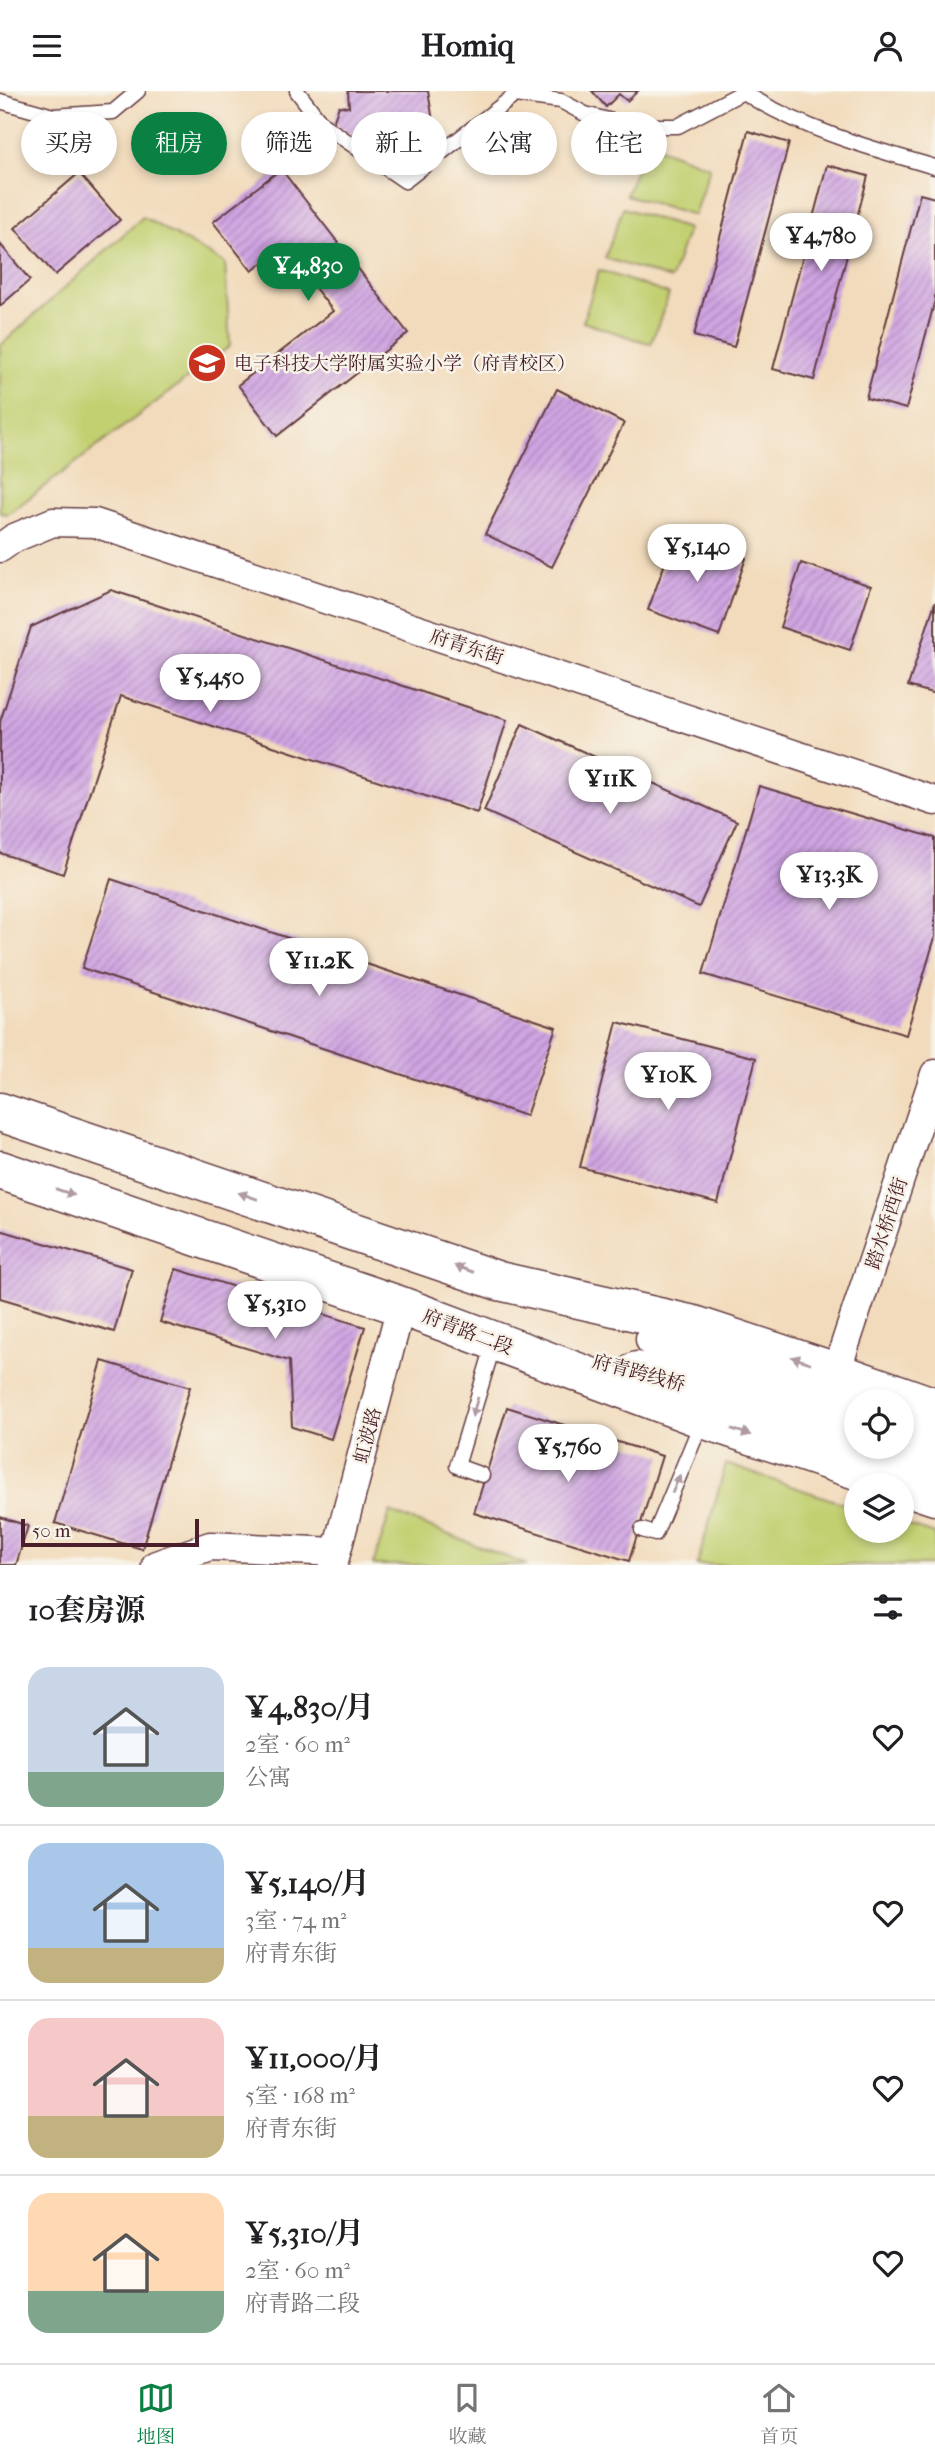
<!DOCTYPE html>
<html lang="zh">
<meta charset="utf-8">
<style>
:root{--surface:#fff;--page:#f2f2f2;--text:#202124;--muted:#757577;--line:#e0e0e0;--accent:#0b8043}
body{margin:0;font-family:"IM FELL French Canon","Noto Serif SC",serif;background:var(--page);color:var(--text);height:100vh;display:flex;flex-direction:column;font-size:26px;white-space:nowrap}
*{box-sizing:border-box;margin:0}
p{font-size:23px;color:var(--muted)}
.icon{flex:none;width:38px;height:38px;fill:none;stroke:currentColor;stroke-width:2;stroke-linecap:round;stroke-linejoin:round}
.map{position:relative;height:1474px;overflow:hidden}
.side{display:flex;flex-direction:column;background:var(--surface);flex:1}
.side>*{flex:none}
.banner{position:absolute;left:21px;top:21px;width:894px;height:63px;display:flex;gap:14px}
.controls{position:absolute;left:844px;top:1298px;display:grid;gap:14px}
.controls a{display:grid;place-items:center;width:70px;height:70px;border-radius:50%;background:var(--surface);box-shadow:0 4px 10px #0003;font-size:35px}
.scale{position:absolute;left:21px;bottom:18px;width:178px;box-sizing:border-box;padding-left:7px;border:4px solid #4a1f2b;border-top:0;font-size:19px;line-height:24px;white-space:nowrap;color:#4a1f2b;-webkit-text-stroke:5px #f7f3e8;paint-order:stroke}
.price{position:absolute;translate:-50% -60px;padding:0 16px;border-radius:24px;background:#fff;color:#222;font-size:23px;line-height:46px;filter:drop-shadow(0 2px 4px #0008)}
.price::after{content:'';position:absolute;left:50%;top:42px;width:21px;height:16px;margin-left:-10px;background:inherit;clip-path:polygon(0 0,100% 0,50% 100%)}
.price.current{background:var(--accent);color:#fff}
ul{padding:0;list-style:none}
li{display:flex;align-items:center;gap:21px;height:175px;padding:0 28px}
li+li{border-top:2px solid var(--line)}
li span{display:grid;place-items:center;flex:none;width:196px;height:140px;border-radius:21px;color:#555}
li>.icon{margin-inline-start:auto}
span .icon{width:84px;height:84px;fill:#fffc;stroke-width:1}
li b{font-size:30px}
h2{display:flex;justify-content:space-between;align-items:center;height:84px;padding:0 28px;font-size:30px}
.chip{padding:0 24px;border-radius:32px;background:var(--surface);box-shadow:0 4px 10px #0003;font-size:24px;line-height:63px}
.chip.current{background:var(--accent);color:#fff}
header{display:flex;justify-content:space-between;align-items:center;height:91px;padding:0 28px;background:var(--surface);font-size:32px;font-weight:700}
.tabs{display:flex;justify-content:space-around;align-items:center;height:98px;border-top:2px solid var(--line);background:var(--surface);font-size:19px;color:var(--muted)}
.tabs a{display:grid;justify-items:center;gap:4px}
.tabs .current{color:var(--accent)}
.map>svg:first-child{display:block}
.park{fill:#c2d071;stroke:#86784e;stroke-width:2}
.building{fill:url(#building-hatch)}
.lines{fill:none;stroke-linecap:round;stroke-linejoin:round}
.service-casing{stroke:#633b41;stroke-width:17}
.minor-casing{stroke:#633b41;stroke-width:31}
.primary-casing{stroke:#633b41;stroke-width:41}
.service{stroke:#fff;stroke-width:14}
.minor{stroke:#fff;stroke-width:28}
.primary{stroke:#fff;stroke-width:38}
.oneway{fill:#ae9aa0}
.labels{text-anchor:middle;stroke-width:5;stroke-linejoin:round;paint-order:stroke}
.poi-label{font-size:19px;fill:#4a1f2b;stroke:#f7f3e8;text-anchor:start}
.street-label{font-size:19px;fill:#4a1f2b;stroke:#f7f3e8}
</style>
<header><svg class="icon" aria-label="menu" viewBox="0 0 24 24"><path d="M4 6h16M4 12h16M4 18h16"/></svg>Homiq<svg class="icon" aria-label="person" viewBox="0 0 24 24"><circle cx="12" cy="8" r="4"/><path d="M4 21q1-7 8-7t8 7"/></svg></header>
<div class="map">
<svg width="935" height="1474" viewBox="0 0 935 1474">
<defs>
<pattern id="building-hatch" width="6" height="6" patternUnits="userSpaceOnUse" patternTransform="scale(1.75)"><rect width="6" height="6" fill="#d0a5e3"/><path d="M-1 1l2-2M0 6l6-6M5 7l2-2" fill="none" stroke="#ab86b8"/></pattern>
</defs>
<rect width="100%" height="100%" fill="#f7f3e8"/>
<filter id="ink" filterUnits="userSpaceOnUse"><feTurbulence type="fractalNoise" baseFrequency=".0143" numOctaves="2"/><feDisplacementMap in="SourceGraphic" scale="14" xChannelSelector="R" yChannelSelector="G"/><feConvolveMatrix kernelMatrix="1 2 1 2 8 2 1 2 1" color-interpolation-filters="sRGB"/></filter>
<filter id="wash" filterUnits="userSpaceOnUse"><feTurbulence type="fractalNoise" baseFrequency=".00686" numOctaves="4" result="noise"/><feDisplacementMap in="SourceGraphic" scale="28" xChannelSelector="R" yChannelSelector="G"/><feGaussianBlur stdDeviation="1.57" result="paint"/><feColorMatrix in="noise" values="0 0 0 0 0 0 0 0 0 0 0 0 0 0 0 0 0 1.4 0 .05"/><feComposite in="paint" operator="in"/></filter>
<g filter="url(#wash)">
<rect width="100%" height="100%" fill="#f2dbbc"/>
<g class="park">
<polygon points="646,52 710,76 694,124 626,104"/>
<polygon points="623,117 688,138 671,188 605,167"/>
<polygon points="143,126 225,172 230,255 8,423 0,422 0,255"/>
<polygon points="599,179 669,203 651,253 583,231"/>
<polygon points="726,1373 856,1417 856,1440 901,1440 901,1432 935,1443 935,1474 697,1474"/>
<polygon points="390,1421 527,1474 373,1474"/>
</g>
<g id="blocks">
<g class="building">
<polygon points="348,0 428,0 433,30 404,38 398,55 366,55 333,32 339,15 349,16"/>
<polygon points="592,0 638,0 627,10 619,3 606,16"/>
<polygon points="748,40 789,52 734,256 694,245"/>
<polygon points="827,74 868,85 814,289 773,278"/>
<polygon points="281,78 408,242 277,345 238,294 333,220 283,156 252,180 213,131"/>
<polygon points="79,82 120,129 55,184 15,137"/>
<polygon points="920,103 935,107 935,209 906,318 866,307"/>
<polygon points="0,153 30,189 0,215"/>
<polygon points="557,298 624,332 552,476 485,443"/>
<polygon points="676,442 746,467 719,545 648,519"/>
<polygon points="801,472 871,495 850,559 780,536"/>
<polygon points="111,499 507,629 477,722 121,605 63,783 0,762 0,631 31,536"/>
<polygon points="935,511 935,603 908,595"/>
<polygon points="522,633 737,730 699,816 484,720"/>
<polygon points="759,695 935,747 935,846 906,944 703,883"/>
<polygon points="111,788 556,936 526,1025 82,877"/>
<polygon points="617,931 756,967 718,1112 580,1076"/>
<polygon points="0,1139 132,1178 114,1241 0,1207"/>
<polygon points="176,1178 365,1236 331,1348 292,1336 289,1270 160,1231"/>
<polygon points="102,1270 190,1296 142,1458 55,1432"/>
<polygon points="507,1316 662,1365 629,1470 474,1422"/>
<polygon points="0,1426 28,1435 16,1474 0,1474"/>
</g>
</g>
</g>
<g filter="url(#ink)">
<use href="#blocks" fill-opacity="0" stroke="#633b41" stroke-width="2"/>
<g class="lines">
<g class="service-casing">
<g id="service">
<path d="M297 0 322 33 405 90 515 4 561 10 585 23 631 35H678L743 1C801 38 869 57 935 76"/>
<polyline points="0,10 53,25 113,21 138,0"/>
<polyline points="482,1384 457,1375 494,1252"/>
<polyline points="642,1439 655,1443 703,1328"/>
</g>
</g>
<g class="minor-casing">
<g id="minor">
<polyline points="0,457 14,447 53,431 95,432 935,710"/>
<polyline points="836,1281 935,983"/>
<polyline points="156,1474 210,1455 336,1461"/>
<polyline points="333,1474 401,1215"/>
</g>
</g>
<g class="primary-casing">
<g id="primary">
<polyline points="0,1021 499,1190 694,1234 836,1281 935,1316"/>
<polyline points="0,1079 401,1215 703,1328 935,1405"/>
<polyline points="655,1248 856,1318"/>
<polyline points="637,1280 709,1299 856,1349"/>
<polyline points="901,1333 935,1345"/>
<polyline points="879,1356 935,1375"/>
</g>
</g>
<use href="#service" class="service"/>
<use href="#minor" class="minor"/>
<use href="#primary" class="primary"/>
</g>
<defs><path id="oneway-solid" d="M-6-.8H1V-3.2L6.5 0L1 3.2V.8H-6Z" transform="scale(1.75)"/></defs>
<g class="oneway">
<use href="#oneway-solid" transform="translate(65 1101) rotate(19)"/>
<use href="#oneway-solid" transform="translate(248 1105) rotate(-161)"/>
<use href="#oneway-solid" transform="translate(464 1178) rotate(-161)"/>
<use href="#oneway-solid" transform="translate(801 1269) rotate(-162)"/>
<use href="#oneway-solid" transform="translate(475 1316) rotate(107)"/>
<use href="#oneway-solid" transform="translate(741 1341) rotate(18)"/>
<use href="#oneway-solid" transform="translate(676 1393) rotate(-67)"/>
</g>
</g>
<defs>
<g id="school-disc" transform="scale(2.0125)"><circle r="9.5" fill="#c8321e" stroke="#f7f3e8"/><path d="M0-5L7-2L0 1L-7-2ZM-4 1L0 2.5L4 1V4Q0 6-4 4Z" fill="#fff"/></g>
</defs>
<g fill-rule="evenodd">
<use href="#school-disc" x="207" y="272"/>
</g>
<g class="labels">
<g class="poi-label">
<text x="234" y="279">电子科技大学附属实验小学（府青校区）</text>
</g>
<g class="street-label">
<text transform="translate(467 555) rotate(18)" y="7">府青东街</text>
<text transform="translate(886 1132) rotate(-72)" y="7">踏水桥西街</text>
<text transform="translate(468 1240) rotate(21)" y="7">府青路二段</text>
<text transform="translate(639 1281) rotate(15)" y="7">府青跨线桥</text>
<text transform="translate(367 1344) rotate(-75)" y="7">虹波路</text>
</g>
</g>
</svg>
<div class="controls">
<a><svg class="icon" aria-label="locate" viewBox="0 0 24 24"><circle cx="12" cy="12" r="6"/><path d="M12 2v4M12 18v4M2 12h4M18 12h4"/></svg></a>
<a><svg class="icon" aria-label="layers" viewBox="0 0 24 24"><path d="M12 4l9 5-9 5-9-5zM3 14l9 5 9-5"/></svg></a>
</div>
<div class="scale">50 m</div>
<b class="price" style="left:821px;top:182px">¥4,780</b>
<b class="price current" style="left:308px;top:212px">¥4,830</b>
<b class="price" style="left:697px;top:493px">¥5,140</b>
<b class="price" style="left:210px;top:623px">¥5,450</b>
<b class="price" style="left:610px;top:725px">¥11K</b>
<b class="price" style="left:829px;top:821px">¥13.3K</b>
<b class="price" style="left:319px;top:907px">¥11.2K</b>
<b class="price" style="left:668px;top:1021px">¥10K</b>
<b class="price" style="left:275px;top:1250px">¥5,310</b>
<b class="price" style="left:568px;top:1393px">¥5,760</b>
<div class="banner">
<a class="chip">买房</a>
<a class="chip current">租房</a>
<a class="chip">筛选</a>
<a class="chip">新上</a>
<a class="chip">公寓</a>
<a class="chip">住宅</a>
</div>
</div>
<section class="side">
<h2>10套房源<svg class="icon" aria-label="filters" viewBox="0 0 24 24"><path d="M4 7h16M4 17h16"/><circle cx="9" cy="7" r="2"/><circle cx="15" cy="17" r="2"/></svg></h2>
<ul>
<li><span style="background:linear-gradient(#c9d6e8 75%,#7fa58c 0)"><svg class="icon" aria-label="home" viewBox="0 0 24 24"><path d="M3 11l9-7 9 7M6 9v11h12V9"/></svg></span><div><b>¥4,830/月</b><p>2室 · 60 m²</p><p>公寓</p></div><svg class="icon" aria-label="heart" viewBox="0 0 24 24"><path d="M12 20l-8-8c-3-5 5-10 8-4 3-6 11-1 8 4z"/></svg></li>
<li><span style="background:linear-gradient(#a9c7e8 75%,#c2b280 0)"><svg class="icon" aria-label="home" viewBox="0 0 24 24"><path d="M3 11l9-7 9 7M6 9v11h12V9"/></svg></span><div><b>¥5,140/月</b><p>3室 · 74 m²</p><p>府青东街</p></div><svg class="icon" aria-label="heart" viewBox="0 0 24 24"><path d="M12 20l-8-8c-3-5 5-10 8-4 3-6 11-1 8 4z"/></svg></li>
<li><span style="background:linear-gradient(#f6c9c9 70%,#c2b280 0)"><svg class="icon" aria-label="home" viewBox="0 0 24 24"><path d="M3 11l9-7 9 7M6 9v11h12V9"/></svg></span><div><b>¥11,000/月</b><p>5室 · 168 m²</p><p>府青东街</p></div><svg class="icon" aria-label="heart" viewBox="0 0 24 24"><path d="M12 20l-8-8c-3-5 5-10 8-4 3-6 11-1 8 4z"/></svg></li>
<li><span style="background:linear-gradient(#ffd9b3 70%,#7fa58c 0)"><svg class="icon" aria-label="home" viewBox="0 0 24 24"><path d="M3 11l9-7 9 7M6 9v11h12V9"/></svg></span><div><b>¥5,310/月</b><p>2室 · 60 m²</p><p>府青路二段</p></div><svg class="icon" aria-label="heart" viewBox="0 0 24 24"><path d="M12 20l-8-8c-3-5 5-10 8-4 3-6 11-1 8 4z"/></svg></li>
</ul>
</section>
<nav class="tabs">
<a class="current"><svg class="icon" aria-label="map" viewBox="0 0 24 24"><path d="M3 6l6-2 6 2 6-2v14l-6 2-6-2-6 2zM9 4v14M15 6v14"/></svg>地图</a>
<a><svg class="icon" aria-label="saved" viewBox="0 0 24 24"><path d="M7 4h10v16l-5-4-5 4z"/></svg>收藏</a>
<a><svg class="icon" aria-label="home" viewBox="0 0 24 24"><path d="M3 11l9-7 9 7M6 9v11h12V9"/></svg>首页</a>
</nav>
